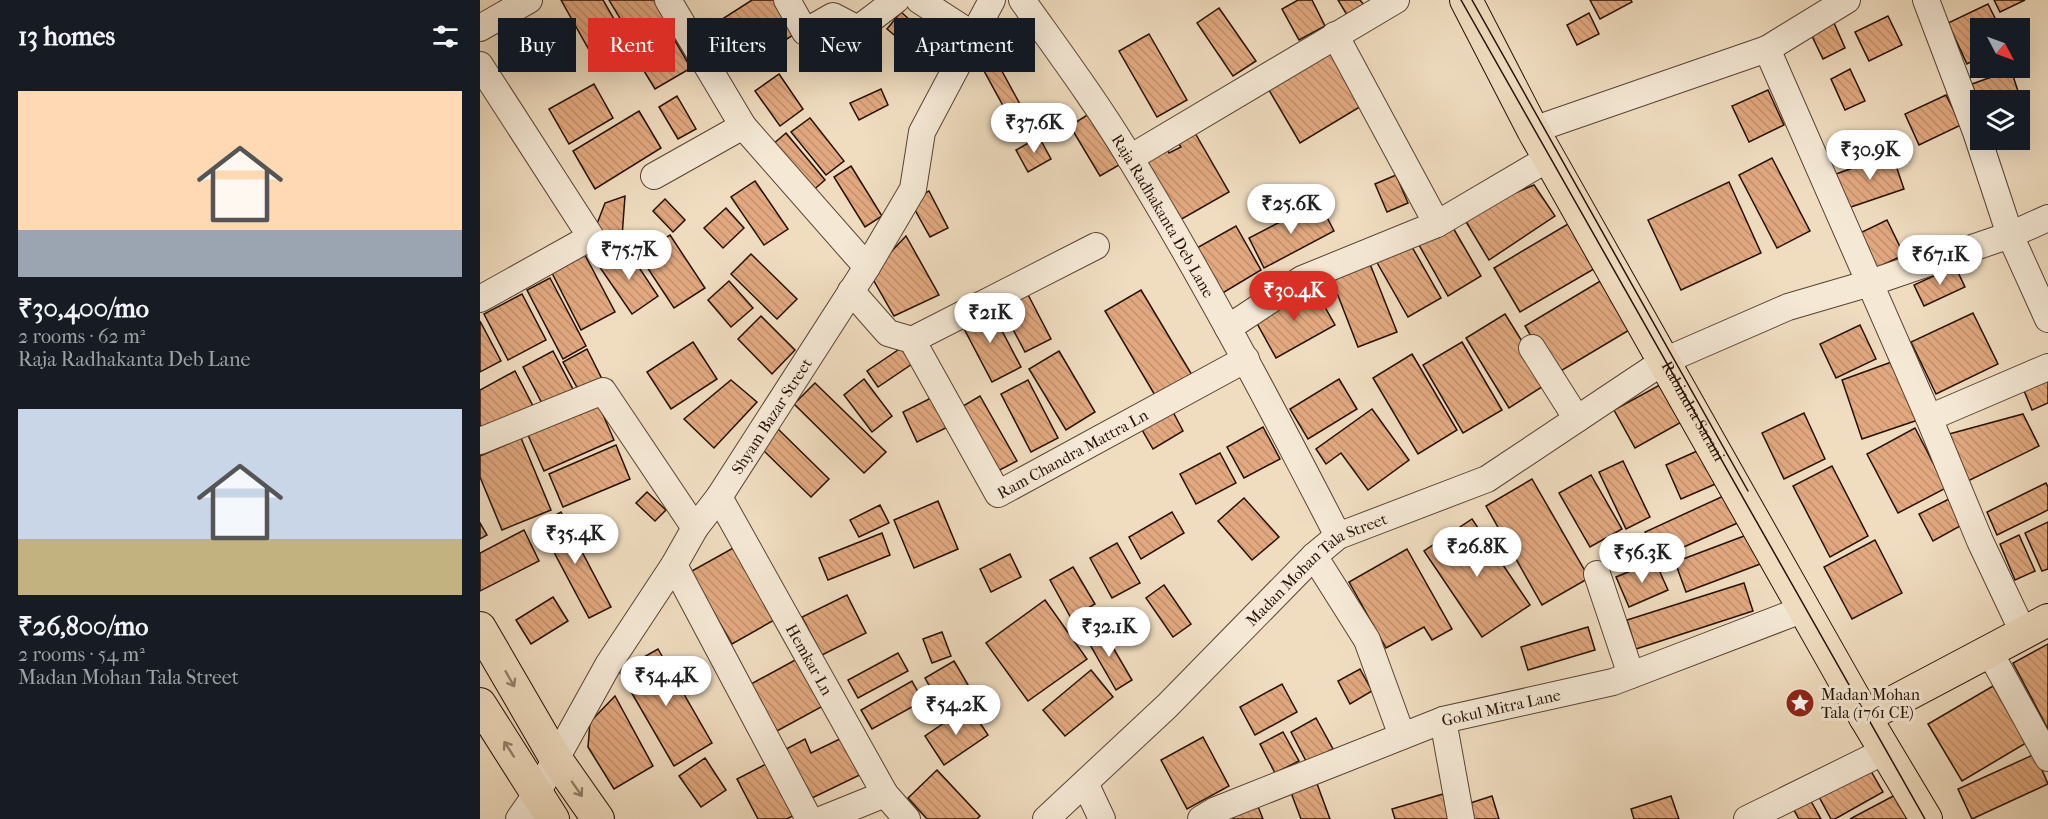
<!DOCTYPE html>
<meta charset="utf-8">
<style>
:root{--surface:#171b24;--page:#242831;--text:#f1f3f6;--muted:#9ea1a6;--accent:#d93025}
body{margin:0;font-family:"IM FELL French Canon",serif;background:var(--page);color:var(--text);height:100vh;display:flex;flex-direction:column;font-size:22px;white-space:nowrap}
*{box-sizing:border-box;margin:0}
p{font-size:20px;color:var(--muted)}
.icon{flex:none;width:33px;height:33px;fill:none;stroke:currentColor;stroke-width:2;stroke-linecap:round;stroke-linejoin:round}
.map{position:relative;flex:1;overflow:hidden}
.drawer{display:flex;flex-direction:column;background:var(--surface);width:480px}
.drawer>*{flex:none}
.guide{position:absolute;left:18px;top:18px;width:570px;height:54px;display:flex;gap:12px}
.needle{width:39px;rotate:131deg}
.tools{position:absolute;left:1490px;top:18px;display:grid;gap:12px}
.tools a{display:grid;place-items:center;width:60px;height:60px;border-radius:0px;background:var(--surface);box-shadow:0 6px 24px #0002;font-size:30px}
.price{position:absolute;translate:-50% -51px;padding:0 14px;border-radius:21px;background:#fff;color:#222;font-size:20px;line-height:39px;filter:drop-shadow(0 2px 3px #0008)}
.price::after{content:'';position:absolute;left:50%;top:36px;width:18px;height:14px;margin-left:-9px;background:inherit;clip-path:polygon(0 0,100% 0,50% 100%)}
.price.on{background:var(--accent);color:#fff}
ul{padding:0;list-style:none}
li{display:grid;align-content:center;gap:12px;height:318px;padding:0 18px}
li span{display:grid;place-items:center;height:186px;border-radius:0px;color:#555}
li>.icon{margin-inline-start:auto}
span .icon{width:108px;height:108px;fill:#fffc;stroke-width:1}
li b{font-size:26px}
h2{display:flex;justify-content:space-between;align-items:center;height:72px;padding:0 18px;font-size:26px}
.pill{padding:0 21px;border-radius:0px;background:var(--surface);box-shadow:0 6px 24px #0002;font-size:21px;line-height:54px}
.pill.on{background:var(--accent);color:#fff}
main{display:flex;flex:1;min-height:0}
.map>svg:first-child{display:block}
.building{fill:url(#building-back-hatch);stroke:#261006;stroke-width:1.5}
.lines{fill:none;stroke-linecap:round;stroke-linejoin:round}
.minor-casing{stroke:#584334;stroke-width:28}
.major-casing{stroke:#261006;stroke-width:34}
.minor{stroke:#f5e9d6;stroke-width:26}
.major{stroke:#f0ddc0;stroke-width:32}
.tram{stroke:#261006;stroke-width:1.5}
.oneway{stroke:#95816c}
.labels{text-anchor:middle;stroke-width:6;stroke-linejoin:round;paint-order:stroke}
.street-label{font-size:16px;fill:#261006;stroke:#f5e9d6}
.poi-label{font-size:16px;fill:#261006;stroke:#f5e9d6;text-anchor:start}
</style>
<main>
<section class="drawer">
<h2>13 homes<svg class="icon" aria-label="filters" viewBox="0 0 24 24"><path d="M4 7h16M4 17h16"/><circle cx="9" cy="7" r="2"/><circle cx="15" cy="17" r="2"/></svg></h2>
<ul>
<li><span style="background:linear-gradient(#ffd9b3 75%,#9aa5b1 0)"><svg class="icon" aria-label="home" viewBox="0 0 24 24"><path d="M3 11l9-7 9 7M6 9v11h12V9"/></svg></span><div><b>₹30,400/mo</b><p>2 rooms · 62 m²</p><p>Raja Radhakanta Deb Lane</p></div></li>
<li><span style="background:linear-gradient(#c9d6e8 70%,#c2b280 0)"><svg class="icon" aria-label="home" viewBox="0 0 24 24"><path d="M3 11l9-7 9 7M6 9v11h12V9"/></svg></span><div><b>₹26,800/mo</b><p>2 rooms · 54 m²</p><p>Madan Mohan Tala Street</p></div></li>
</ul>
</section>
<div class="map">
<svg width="1568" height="819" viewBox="0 0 1568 819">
<defs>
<pattern id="building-back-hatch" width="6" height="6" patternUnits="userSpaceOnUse" patternTransform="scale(1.5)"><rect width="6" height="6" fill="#e2a980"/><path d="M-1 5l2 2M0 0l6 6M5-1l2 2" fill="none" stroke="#c2906d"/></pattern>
</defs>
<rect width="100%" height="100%" fill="#f0ddc0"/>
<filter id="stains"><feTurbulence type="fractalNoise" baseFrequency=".00333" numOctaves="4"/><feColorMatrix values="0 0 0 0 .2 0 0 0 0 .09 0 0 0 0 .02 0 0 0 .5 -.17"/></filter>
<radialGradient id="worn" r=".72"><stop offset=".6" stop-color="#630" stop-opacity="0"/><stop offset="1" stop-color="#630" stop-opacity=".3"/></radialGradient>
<g class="building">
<polygon points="81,0 123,0 145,38 113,57"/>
<polygon points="129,0 180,0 196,28 159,50"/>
<polygon points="272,0 297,0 318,32 288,51 276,34 238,58 222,32"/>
<polygon points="818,0 832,0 845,26 819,40 802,9"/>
<polygon points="858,0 880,0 884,5 867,15"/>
<polygon points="1110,0 1151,0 1152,2 1120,19"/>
<polygon points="1514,0 1545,0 1520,12"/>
<polygon points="1508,4 1520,28 1500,28 1500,57 1487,64 1468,23"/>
<polygon points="739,8 776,61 753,76 717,23"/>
<polygon points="421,12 440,29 426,45 407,29"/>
<polygon points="1109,13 1119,34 1097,45 1087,25"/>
<polygon points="1408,16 1422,45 1389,61 1375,32"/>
<polygon points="1354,23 1365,48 1343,59 1331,34"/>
<polygon points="669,34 707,100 677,117 639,51"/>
<polygon points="194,39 211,68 175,89 158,61"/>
<polygon points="849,47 883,105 820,143 786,85"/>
<polygon points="517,62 553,128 539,135 503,69"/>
<polygon points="1370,69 1385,101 1365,110 1351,79"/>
<polygon points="1531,70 1543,106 1539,108 1539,100 1500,100 1500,108 1492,84"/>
<polygon points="299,74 323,109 300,126 275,91"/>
<polygon points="114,84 133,118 89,144 69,109"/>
<polygon points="401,89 408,105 379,120 370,103"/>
<polygon points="1288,90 1304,125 1269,142 1252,106"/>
<polygon points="1466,95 1481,125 1439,145 1425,114"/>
<polygon points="197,96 216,129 198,139 179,107"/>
<polygon points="615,110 646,161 620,176 590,126"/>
<polygon points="159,111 181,148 115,189 93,151"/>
<polygon points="330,118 364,161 346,175 311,132"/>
<polygon points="711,126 749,192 700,220 662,154 683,142 689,153 701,147 694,136"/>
<polygon points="306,133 345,180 330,193 292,145"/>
<polygon points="559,137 571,159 548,172 536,150"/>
<polygon points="1412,154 1424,189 1368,208 1356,174"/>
<polygon points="1292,158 1330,231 1297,248 1259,175"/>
<polygon points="371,166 402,216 385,227 354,177"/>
<polygon points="916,175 928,203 907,212 895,184"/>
<polygon points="275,181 308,229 284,245 251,197"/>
<polygon points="1249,182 1281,253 1201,290 1168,220"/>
<polygon points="1054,185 1075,216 1009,260 982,215"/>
<polygon points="449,191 468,228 450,237 430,201"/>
<polygon points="145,196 142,237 115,229 125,203"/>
<polygon points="185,199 205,220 193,232 173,211"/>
<polygon points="839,202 854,231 784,268 769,238"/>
<polygon points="246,208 264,228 243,248 224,228"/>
<polygon points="1407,220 1424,255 1396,268 1380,233"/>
<polygon points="1093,221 1119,266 1040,312 1014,268"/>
<polygon points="756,226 781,270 741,294 715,249"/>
<polygon points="972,226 1001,276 968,296 939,245"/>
<polygon points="190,235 225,288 194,308 159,255"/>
<polygon points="426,236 459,295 414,316 390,274"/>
<polygon points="928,240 961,298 928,317 895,259"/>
<polygon points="146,248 178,296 152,314 119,266"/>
<polygon points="271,254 317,299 297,319 251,274"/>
<polygon points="105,255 135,312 101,330 72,273"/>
<polygon points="888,259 917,332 878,347 850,275"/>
<polygon points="1475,266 1485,287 1444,306 1434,285"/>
<polygon points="1127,277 1156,326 1074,375 1045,326"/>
<polygon points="70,278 106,346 83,359 47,290"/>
<polygon points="249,281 273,308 251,327 228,300"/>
<polygon points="833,286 855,325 796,358 774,318"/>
<polygon points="544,287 571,339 545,352 518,301"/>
<polygon points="661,290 712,375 676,397 625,311"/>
<polygon points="42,294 66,340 28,360 4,314"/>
<polygon points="509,306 541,367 512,382 480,321"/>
<polygon points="1493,313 1518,364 1456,394 1431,342"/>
<polygon points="1025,314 1068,383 1029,408 986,338"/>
<polygon points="281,316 315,350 292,374 258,339"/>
<polygon points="0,321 21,361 0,372"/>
<polygon points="1380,325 1396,359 1356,378 1340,344"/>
<polygon points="213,342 237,379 191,409 167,372"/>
<polygon points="982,342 1022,410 983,433 943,365"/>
<polygon points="421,348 432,364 398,387 387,371"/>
<polygon points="107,349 122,379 99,391 83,362"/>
<polygon points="73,351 95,393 65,409 43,367"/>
<polygon points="579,351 615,412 586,430 549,369"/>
<polygon points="932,354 977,430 938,454 893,378"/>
<polygon points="1417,360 1438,420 1382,439 1362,380"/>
<polygon points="35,371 54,408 5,435 0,425 0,390"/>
<polygon points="1568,376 1568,403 1552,410 1542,386"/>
<polygon points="384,379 412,416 392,432 364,395"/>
<polygon points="859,379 877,409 828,439 810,409"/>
<polygon points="251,380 277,402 234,448 204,419"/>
<polygon points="548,380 578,438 551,452 521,394"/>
<polygon points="1187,381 1207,419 1155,448 1134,410"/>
<polygon points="335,383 406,452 384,473 314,404"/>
<polygon points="459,394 474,424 437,442 423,412"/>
<polygon points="500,396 537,461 514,473 478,409"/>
<polygon points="118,403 134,440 64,471 47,433"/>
<polygon points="892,409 929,460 888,490 861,453 846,464 836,449"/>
<polygon points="692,410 703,431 673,449 661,428"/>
<polygon points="1324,413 1345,459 1304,479 1282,433"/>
<polygon points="1543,414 1559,446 1486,482 1469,434"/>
<polygon points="783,427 800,459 764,478 747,447"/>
<polygon points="297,428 349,479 331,497 280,447"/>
<polygon points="1435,428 1466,488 1418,513 1387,454"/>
<polygon points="41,438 71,510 22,530 0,477 0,456"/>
<polygon points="136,445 150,479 83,507 69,474"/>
<polygon points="1226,447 1240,482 1201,499 1186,465"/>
<polygon points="740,453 756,483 716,504 700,474"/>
<polygon points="1143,461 1170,517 1146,529 1119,472"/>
<polygon points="1352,466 1388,536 1350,557 1313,486"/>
<polygon points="1111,475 1142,529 1110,547 1079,493"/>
<polygon points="1052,479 1109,578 1062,605 1006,506"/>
<polygon points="1566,483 1568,487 1568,510 1517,535 1507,512"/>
<polygon points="167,492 186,510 175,521 156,503"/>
<polygon points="1250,493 1262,521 1177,559 1165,532"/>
<polygon points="764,498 799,537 772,560 738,521"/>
<polygon points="1469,499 1482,525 1453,541 1439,514"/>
<polygon points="458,501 478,549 434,568 414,520"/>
<polygon points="400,505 409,523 379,537 370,520"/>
<polygon points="81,512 131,607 109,618 59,524"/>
<polygon points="692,512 704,533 661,559 649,537"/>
<polygon points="992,519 1050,605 1002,637 944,551"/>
<polygon points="1568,522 1568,569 1562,571 1545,533"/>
<polygon points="0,523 7,535 0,539"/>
<polygon points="44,530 59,561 0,591 0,553"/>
<polygon points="402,533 410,555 348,580 339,558"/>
<polygon points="1272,533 1283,563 1206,592 1195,562"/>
<polygon points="1539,535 1555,571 1535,580 1520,544"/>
<polygon points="1395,540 1422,593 1372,619 1344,567"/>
<polygon points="637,543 660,583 632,598 610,558"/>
<polygon points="255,547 296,619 252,644 210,572"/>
<polygon points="927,549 972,629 952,640 944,627 906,648 869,582"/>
<polygon points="530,554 541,577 511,592 500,569"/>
<polygon points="1175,561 1188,590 1149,607 1136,577"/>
<polygon points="593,567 615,604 591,618 570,580"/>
<polygon points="1264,583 1273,611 1156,649 1147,620"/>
<polygon points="684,585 711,624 693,637 666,598"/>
<polygon points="367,595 386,633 342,655 322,617"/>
<polygon points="73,597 88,621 51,644 36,620"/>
<polygon points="565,600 607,659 548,701 506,643"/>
<polygon points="621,627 652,680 636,690 605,636"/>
<polygon points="1108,627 1115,650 1048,670 1041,647"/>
<polygon points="462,632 471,656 452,663 443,639"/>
<polygon points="1568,644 1568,729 1533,663"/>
<polygon points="178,649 232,743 194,766 139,671"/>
<polygon points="418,653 428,671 378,698 368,680"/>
<polygon points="317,659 343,706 297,731 271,684"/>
<polygon points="474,661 491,690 461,707 445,678"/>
<polygon points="880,669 892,691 870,704 858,681"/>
<polygon points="611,670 633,697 585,736 563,710"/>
<polygon points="432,681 443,701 392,729 381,710"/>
<polygon points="802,684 817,712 775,735 760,707"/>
<polygon points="1513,686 1546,743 1482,781 1448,724"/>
<polygon points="135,696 173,766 134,789 108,747 110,722"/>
<polygon points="489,706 508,735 464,765 445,736"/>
<polygon points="836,718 853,749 827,763 811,732"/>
<polygon points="803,732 819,761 795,773 780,744"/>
<polygon points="368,735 386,772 330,799 306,749 325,739 331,753"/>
<polygon points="723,737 749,786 707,809 681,760"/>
<polygon points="1555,754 1568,784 1492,819 1478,789"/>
<polygon points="225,758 246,790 221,807 199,776"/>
<polygon points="292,761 320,812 307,819 278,819 257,779"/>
<polygon points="1388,766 1403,792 1355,819 1351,819 1338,795"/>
<polygon points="457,770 500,816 497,819 447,819 428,798"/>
<polygon points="836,781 850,819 821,819 810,790"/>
<polygon points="963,794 970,819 915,819 912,809"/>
<polygon points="1417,794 1430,819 1370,819"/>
<polygon points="1012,796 1019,819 985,819 981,806"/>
<polygon points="1191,796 1199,819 1154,819 1151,809"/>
<polygon points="1328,796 1341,819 1319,819 1311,805"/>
<polygon points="775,799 783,819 753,819 749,809"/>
</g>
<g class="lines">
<g class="minor-casing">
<g id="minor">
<polyline points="188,0 263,126 387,267"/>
<polyline points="307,0 325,32 353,16 378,29 416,0"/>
<polyline points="439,0 493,35"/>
<path id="s1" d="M542 0C579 52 617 103 650 158 725 281 792 408 858 536"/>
<polyline points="1446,0 1496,132 1530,235 1568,319"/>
<polyline points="0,28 49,0"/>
<polyline points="855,35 957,224"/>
<polyline points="1287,49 1449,418 1500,541 1543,632"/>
<polyline points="0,65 111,237 0,299"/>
<polyline points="1053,130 1287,49 1367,0"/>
<polyline points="650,158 916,0"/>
<polyline points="174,176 263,126"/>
<path id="s2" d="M371 291 408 333 432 340 518 494 766 359"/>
<polyline points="748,328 822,279 957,224 1069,158"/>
<polyline points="432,340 616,246"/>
<polyline points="1052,348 1097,419"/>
<polyline points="1449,418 1568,367"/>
<polyline points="0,441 123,391 215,528"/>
<path id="s3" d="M239 497 405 794 427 819"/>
<polyline points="834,556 887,640 922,736"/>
<polyline points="194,565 329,819"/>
<polyline points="1117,574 1151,675"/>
<polyline points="1509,651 1568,758"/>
<polyline points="963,720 981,819"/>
<polyline points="605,783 622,819"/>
<path id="s4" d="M39 819 57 793 128 665 194 565 215 528 239 497 387 267 433 189 442 132 512 0"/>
<polyline points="343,819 405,794"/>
<path id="s5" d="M566 819 687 706 834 556 858 536 1007 479 1184 361 1308 307 1390 283 1530 235 1568 218"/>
<path id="s6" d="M721 819 736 810 963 720 1133 682 1324 609"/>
<polyline points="1267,819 1405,751"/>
</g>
</g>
<g class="major-casing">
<g id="major">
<polyline points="986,0 1053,130 1385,717 1446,819"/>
<polyline points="0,628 76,759 118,819"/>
<polyline points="0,704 73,819"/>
<polyline points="1385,717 1568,620"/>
</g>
</g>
<use href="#minor" class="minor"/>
<use href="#major" class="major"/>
<g class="tram">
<path id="s7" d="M981 0 1445 819"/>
<polyline points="992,0 1268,491"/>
</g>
</g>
<defs><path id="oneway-shaft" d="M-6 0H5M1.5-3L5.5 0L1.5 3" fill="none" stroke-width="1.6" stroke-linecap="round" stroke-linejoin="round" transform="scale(1.5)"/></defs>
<g class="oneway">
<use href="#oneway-shaft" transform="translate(30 679) rotate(60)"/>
<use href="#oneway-shaft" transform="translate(29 749) rotate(-123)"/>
<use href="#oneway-shaft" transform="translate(97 789) rotate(55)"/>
</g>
<defs>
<g id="sight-disc" transform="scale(1.5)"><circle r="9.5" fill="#8f2418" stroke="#f5e9d6"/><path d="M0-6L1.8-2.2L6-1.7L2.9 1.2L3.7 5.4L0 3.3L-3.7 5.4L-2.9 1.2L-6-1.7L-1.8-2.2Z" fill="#fff"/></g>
</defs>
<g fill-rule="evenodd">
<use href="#sight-disc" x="1320" y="703"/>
</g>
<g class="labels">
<g class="street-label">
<text dy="6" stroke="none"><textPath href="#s1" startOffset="258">Raja Radhakanta Deb Lane</textPath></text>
<text dy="6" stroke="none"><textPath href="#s7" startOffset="472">Rabindra Sarani</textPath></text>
<text dy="6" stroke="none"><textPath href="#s4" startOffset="476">Shyam Bazar Street</textPath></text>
<text dy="6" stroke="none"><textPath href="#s2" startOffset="342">Ram Chandra Mattra Ln</textPath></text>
<text dy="6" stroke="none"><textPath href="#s5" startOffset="370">Madan Mohan Tala Street</textPath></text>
<text dy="6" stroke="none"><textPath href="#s3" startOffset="186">Hemkar Ln</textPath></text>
<text dy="6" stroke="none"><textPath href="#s6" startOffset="321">Gokul Mitra Lane</textPath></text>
</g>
<g class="poi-label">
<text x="1341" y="700">Madan Mohan<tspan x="1341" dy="18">Tala (1761 CE)</tspan></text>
</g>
</g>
<rect width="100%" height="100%" filter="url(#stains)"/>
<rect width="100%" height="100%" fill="url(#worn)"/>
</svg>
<div class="tools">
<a><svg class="needle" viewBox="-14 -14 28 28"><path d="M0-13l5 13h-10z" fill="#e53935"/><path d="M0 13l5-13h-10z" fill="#9ea1a6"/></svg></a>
<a><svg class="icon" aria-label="layers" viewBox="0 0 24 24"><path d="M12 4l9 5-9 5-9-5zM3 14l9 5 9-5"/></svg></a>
</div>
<b class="price" style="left:554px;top:154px">₹37.6K</b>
<b class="price" style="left:1390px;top:181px">₹30.9K</b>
<b class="price" style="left:811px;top:235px">₹25.6K</b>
<b class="price" style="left:149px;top:281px">₹75.7K</b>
<b class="price" style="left:1460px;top:286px">₹67.1K</b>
<b class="price on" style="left:814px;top:322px">₹30.4K</b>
<b class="price" style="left:510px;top:344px">₹21K</b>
<b class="price" style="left:95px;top:565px">₹35.4K</b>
<b class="price" style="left:997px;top:578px">₹26.8K</b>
<b class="price" style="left:1162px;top:584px">₹56.3K</b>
<b class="price" style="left:629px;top:658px">₹32.1K</b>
<b class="price" style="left:186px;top:707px">₹54.4K</b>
<b class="price" style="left:476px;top:736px">₹54.2K</b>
<div class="guide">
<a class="pill">Buy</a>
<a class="pill on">Rent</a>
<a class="pill">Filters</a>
<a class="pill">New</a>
<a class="pill">Apartment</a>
</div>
</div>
</main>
